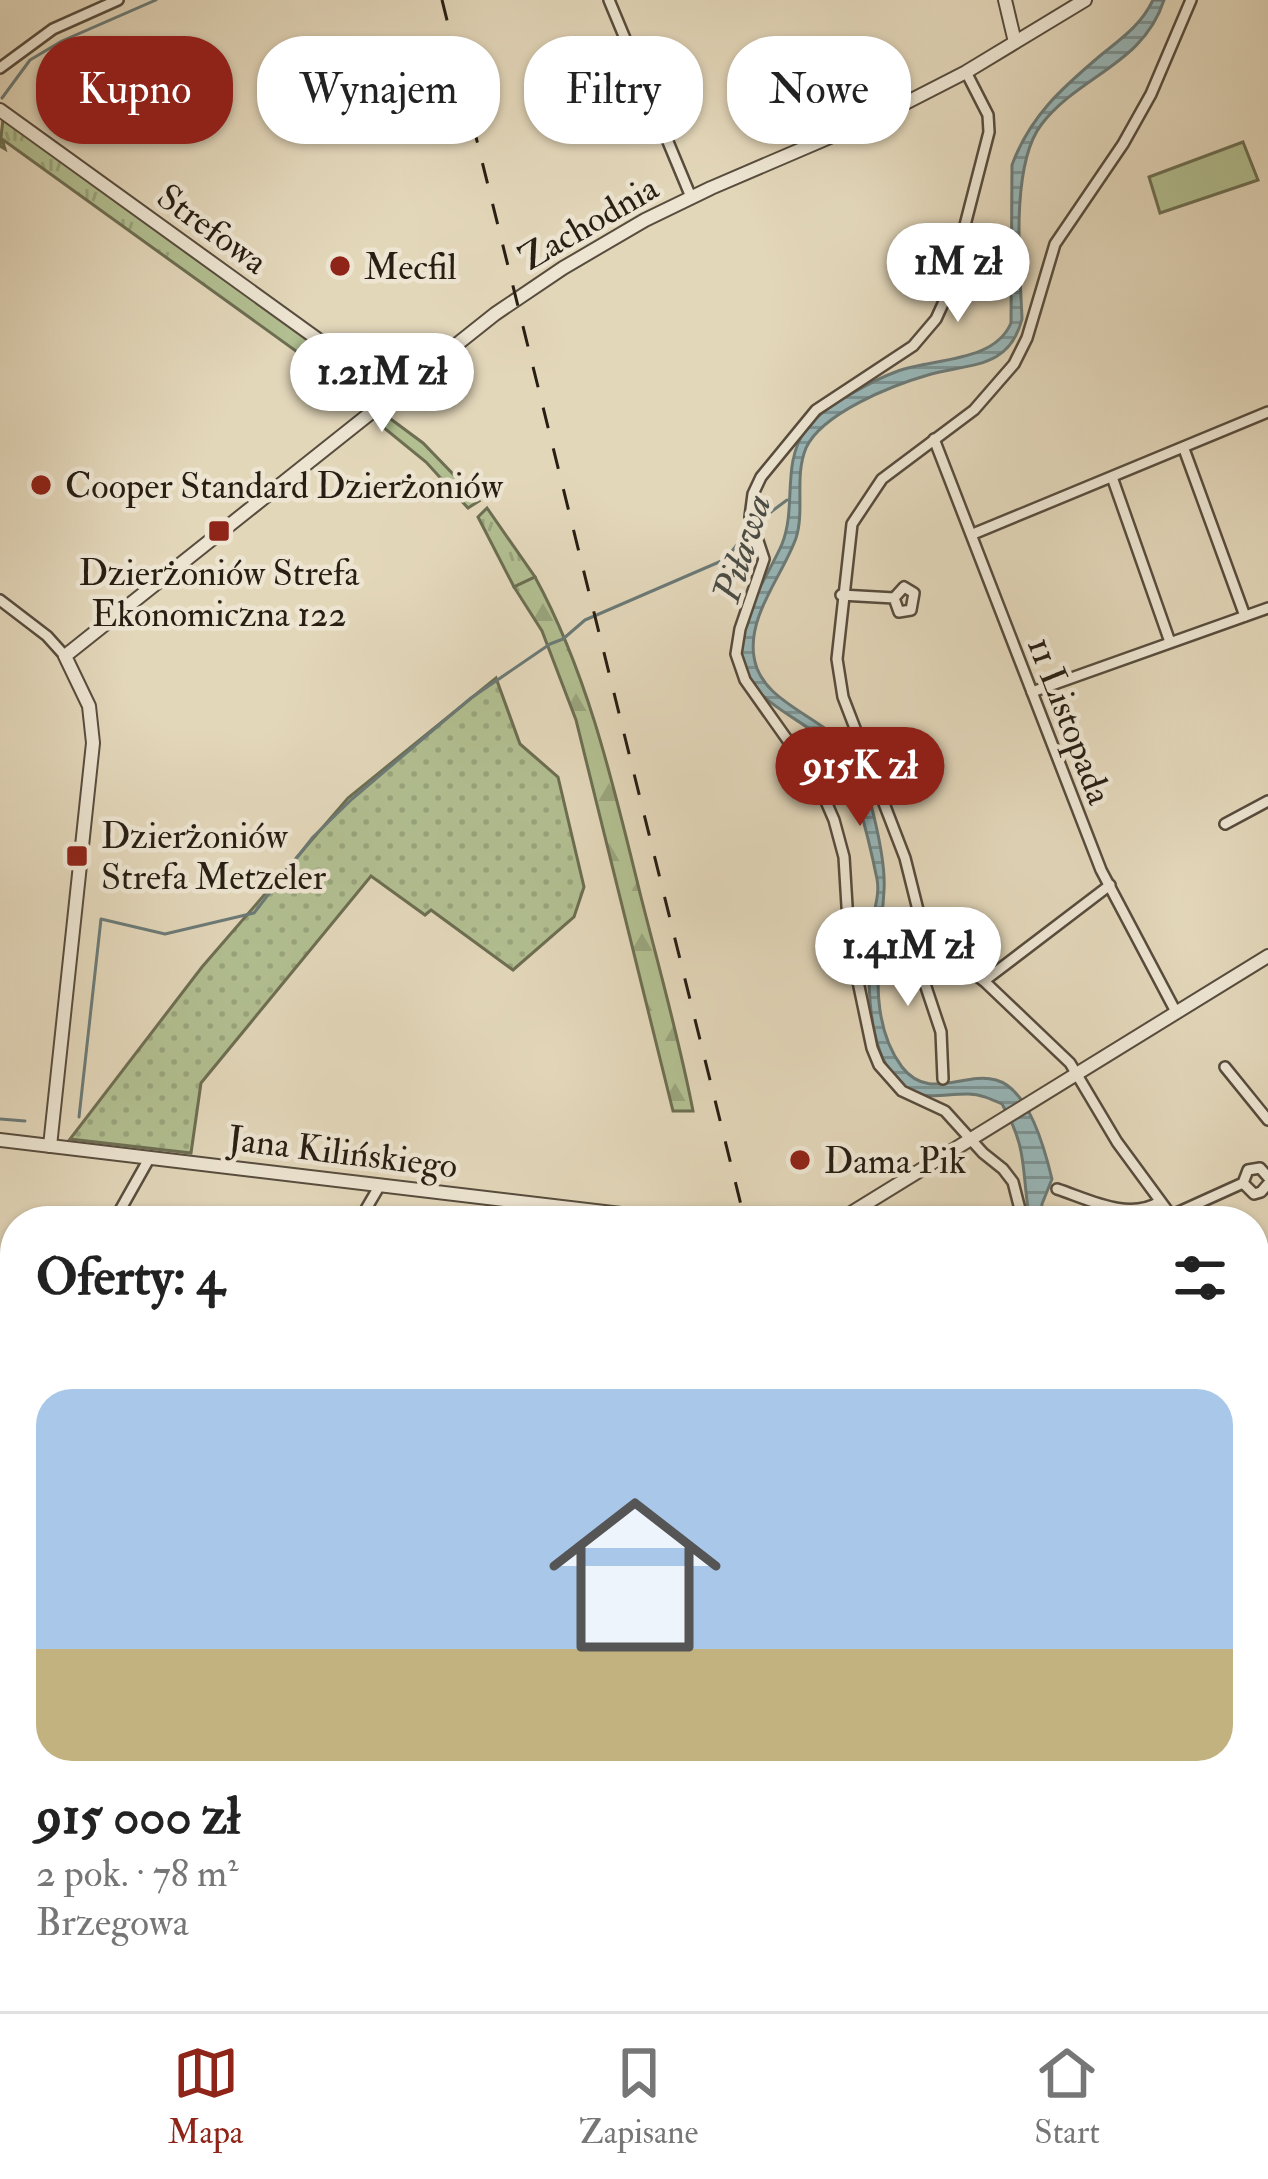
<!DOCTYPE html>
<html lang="pl">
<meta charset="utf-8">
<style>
:root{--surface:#fff;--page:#f2f2f2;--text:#222;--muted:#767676;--line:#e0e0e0;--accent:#8f2418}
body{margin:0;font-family:"IM FELL Double Pica",serif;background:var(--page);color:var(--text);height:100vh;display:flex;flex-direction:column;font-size:45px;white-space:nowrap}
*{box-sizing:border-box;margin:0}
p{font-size:39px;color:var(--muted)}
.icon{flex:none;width:66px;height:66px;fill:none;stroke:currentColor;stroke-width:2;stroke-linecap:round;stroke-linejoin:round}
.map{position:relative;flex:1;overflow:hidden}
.drawer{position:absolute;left:0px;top:1206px;width:1269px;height:807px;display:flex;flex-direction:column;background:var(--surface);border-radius:48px 48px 0 0;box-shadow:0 3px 9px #0004}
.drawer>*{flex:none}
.top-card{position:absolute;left:36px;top:36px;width:1197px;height:108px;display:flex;gap:24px}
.price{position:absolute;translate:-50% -102px;padding:0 27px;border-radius:42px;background:#fff;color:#222;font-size:39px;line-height:78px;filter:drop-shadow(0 3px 6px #0008)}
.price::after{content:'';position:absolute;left:50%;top:72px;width:36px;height:27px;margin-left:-18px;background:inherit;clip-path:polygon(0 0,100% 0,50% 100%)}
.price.active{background:var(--accent);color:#fff}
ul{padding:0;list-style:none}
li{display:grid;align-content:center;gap:24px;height:636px;padding:0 36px}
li+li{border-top:3px solid var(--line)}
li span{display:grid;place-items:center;height:372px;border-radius:36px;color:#555}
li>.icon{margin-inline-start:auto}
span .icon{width:216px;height:216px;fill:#fffc;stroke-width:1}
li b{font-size:51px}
h2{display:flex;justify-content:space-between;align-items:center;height:144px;padding:0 36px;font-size:51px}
.tag{padding:0 42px;border-radius:48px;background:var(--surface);box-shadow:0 3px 9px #0004;font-size:42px;line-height:108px}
.tag.active{background:var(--accent);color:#fff}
.tab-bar{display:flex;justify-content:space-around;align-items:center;height:168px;border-top:3px solid var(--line);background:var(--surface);font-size:33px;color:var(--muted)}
.tab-bar a{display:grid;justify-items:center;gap:6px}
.tab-bar .active{color:var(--accent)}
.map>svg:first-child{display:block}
.grass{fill:url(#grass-tufts);stroke:#6d6e52;stroke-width:3}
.forest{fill:url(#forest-firs);stroke:#6d6e52;stroke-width:3}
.park{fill:url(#park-dots);stroke:#6d6e52;stroke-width:3}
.pitch{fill:#b2bf91;stroke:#6d6e52;stroke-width:3}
.water{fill:url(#water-rules);stroke:#6b7a77;stroke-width:3}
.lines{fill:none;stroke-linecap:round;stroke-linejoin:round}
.stream{stroke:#6b7a77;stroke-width:3}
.minor-casing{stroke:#574c3d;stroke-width:14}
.tertiary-casing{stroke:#574c3d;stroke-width:16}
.minor{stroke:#ede5d2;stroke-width:9}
.tertiary{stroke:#ede5d2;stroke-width:12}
.rail{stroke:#281e13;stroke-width:3;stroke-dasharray:21 21;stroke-linecap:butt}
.poi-dot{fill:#8f2418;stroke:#ede5d2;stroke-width:4.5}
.labels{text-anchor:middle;stroke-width:9;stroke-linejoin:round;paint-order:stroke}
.street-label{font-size:36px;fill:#281e13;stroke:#ede5d2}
.poi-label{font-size:36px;fill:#281e13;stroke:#ede5d2;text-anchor:start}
.water-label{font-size:39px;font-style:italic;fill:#4a4c45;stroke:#ede5d2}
</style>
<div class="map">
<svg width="1268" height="2011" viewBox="0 0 1268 2011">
<defs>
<pattern id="grass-tufts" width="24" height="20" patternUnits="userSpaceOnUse" patternTransform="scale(3)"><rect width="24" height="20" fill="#b2bf91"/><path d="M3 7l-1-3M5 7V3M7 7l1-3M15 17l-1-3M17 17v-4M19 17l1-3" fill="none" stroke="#99a47c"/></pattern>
<pattern id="forest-firs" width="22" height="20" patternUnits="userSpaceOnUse" patternTransform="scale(3)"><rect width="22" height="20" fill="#b2bf91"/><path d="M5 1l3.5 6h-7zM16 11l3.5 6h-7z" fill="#99a47c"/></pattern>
<pattern id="park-dots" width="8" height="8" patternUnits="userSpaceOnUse" patternTransform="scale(3)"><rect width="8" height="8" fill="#b2bf91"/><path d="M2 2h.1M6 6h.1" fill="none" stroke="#99a47c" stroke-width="1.8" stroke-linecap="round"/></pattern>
<pattern id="water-rules" width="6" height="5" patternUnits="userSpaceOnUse" patternTransform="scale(3)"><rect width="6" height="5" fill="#98b7b9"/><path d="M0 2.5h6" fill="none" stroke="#7c9495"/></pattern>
</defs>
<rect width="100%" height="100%" fill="#e3d7ba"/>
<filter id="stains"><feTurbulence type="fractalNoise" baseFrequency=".00167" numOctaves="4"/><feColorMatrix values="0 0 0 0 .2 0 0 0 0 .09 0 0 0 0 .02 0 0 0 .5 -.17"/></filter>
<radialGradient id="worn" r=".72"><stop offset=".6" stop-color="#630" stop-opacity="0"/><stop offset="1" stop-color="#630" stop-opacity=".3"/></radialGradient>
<g class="grass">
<path d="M3 119 320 348C338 364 363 379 368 403L2 139 5 149 0 146Z"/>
<polygon points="388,417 423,443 479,501 468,508 426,462 378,423"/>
<polygon points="487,508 535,577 514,587 478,517"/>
</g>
<path class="forest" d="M535 577C589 676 614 788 641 897 659 968 679 1038 693 1111H673L576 720 542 631 514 587Z"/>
<g class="park">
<polygon points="496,678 520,744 558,777 584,887 574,917 513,970 431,910 425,915 371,876 201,1083 191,1153 70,1139 202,967 348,798"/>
<polygon points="635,1998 819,1998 826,2011 632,2011"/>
</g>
<polygon class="pitch" points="1243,142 1258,180 1160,213 1149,177"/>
<path class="water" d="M1153 0H1164C1143 65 1079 75 1041 125 1010 166 1020 268 1022 319 1009 370 969 363 928 375 893 385 822 413 806 448 794 477 805 510 796 538 783 575 747 616 754 657 761 706 831 717 854 758 869 786 886 858 884 890 881 947 865 1018 902 1067 929 1102 964 1071 996 1080 1029 1089 1045 1150 1052 1179L1042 1204 1041 1221H1030C1021 1172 1029 1150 1002 1104 991 1099 980 1094 968 1094 935 1094 918 1105 893 1075 865 1041 867 965 872 924 874 908 880 895 877 879 870 845 857 786 839 757 814 719 757 711 741 663 730 629 769 575 782 544 797 507 781 464 806 429 821 408 873 380 898 371 933 358 994 363 1011 323L1012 165C1030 116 1062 88 1101 55 1122 38 1141 25 1153 0Z"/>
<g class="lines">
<g class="stream">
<polyline points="2,98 30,60 62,41 156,0"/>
<polyline points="756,523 787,500"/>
<polyline points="79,1117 101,919 165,934 254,913 313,837 352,799 471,698 550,644 563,639 585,620 726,559 749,529"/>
<polyline points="0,1119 25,1121"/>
<polyline points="1254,1746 1268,1736"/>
</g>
<g class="minor-casing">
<g id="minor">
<polyline points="609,0 691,197"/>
<polyline points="0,68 53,29 118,0"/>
<polyline points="966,72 988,115 989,132 947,295 936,319 913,346 816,410 761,477 753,494 750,517 764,559 740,629 736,654 745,680 818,783 834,820 844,857 849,939 872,1048 879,1065 902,1091 945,1111 983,1153 1003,1169 1013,1182 1023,1221"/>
<polyline points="934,439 1101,870 1176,1012"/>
<polyline points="1184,449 1245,616"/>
<polyline points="1112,477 1170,642"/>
<polyline points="973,534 1268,412"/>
<polyline points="841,595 894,598 904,587 914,593 911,610 899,612 894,598"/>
<polyline points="0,600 47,636 65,656"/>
<polyline points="1032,692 1268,608"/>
<polyline points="1225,824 1268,801"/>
<polyline points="925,938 923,978 941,1032 943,1079"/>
<polyline points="984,981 1110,885"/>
<polyline points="1225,1067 1268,1120"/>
<polyline points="1243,1183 1254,1194 1261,1192 1268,1184"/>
<path d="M1057 1189C1088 1199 1128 1221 1159 1202"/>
<polyline points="1170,1216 1243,1183 1248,1170 1260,1168 1268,1177"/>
<polyline points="114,1221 150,1157"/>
<polyline points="359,1221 380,1185"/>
<polyline points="1175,1221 1117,1142 1070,1063 984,981 925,938 905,858 843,697 837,659 852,524 882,479 974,410 1014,364 1027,338 1055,244 1123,144 1151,94 1191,0"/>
<polyline points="1254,1302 1268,1289"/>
<polyline points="1254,1310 1268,1324"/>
<polyline points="7,1384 15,1373"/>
<polyline points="1254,1386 1268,1401"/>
<polyline points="1254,1491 1268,1485"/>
<polyline points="1254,1512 1268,1526"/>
<polyline points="1254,1696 1268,1682"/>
<polyline points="828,1998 835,2011"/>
<polyline points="1013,1998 1014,2011"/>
<polyline points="1208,1998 1225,2011"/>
</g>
</g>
<g class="tertiary-casing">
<g id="tertiary">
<polyline points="1005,0 1015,42"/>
<polyline points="0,110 327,346 384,403"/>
<polyline points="0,1140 680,1221"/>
<polyline points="50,1146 93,743 89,706 65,656 495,314 563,268 645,220 711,188 886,113 966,72 1085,0"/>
<polyline points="838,1221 1268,956"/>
<polyline points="1056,1998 1059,2011"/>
</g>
</g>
<use href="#minor" class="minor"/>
<use href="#tertiary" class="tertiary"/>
<g class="rail">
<polyline points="442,0 745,1221"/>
<polyline points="838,1998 845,2011"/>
<polyline points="895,1998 899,2011"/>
<polyline points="920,1998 923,2011"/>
<polyline points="944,1998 947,2011"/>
</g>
</g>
<g class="poi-dot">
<circle cx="340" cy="266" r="12"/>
<circle cx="41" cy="485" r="12"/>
<rect x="207" y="519" width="24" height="24" rx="6"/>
<rect x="65" y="844" width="24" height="24" rx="6"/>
<circle cx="800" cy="1160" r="12"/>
</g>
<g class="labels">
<g class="street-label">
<text transform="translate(588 222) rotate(-30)" y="13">Zachodnia</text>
<text transform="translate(213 228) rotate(36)" y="13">Strefowa</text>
<text transform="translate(1071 720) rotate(69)" y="13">11 Listopada</text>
<text transform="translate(343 1151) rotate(7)" y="13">Jana Kilińskiego</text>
</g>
<g class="poi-label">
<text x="364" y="279">Mecfil</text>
<text x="65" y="498">Cooper Standard Dzierżoniów</text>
<text x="219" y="585" text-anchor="middle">Dzierżoniów Strefa<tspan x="219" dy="41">Ekonomiczna 122</tspan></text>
<text x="101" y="848">Dzierżoniów<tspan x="101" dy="41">Strefa Metzeler</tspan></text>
<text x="824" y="1173">Dama Pik</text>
</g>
<g class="water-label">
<text transform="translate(741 548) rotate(-72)" y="14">Piława</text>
</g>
</g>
<rect width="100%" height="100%" filter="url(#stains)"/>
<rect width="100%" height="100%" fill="url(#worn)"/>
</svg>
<b class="price" style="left:958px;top:325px">1M zł</b>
<b class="price" style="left:382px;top:435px">1.21M zł</b>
<b class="price active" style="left:860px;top:829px">915K zł</b>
<b class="price" style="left:908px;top:1009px">1.41M zł</b>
<div class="top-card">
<a class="tag active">Kupno</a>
<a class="tag">Wynajem</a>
<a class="tag">Filtry</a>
<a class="tag">Nowe</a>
</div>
<section class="drawer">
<h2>Oferty: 4<svg class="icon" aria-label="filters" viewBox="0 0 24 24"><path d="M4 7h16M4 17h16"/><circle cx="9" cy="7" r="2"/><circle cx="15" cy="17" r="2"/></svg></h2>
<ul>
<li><span style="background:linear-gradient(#a9c7e8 70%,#c2b280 0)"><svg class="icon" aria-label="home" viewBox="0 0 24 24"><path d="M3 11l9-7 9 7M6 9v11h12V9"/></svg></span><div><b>915 000 zł</b><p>2 pok. · 78 m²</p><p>Brzegowa</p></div></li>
</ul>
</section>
</div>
<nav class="tab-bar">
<a class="active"><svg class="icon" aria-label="map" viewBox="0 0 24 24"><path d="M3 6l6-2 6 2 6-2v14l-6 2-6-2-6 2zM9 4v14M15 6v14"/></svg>Mapa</a>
<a><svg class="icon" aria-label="saved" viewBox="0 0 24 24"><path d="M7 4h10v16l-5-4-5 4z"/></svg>Zapisane</a>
<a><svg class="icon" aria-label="home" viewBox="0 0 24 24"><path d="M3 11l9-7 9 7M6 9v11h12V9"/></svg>Start</a>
</nav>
